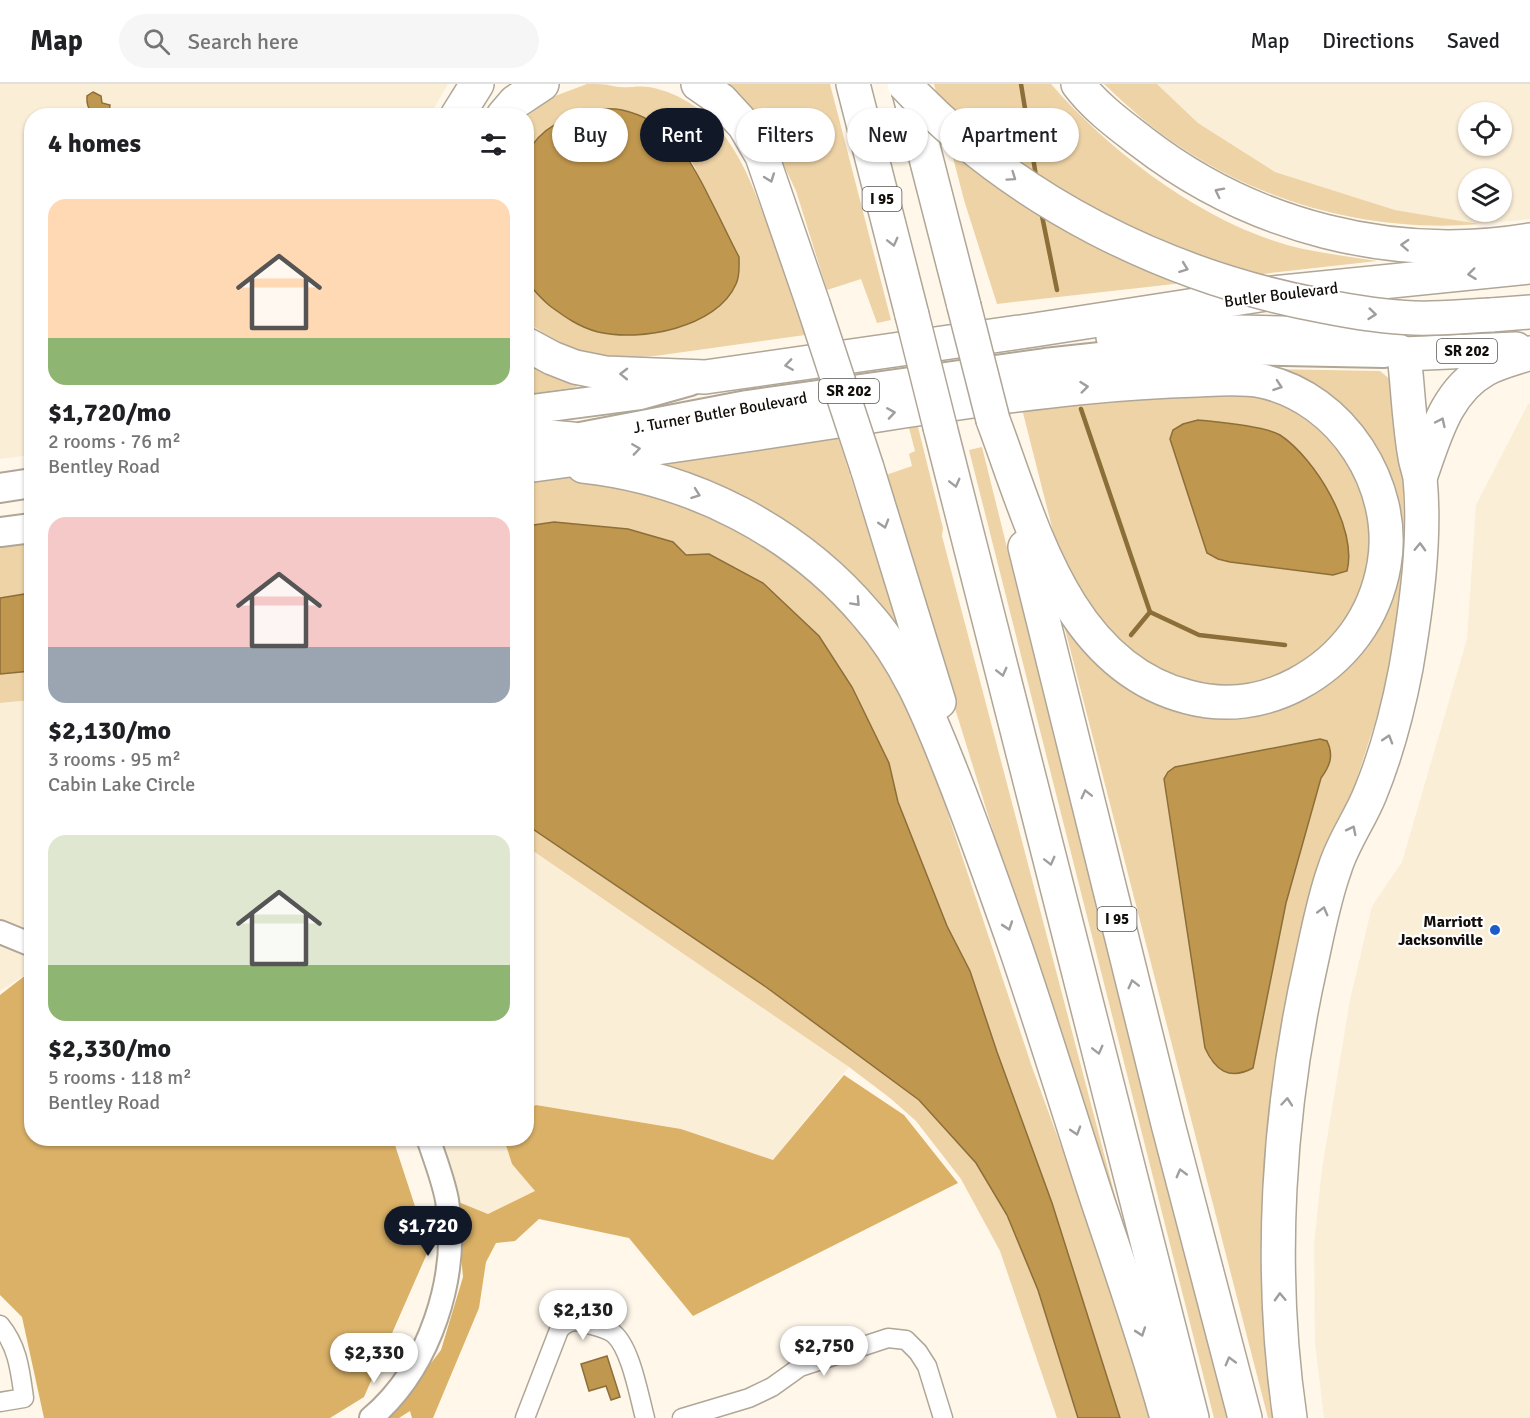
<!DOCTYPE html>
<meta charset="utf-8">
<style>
:root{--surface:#fff;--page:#f6f6f6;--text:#202124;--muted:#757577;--line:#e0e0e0;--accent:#111827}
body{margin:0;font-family:Signika,sans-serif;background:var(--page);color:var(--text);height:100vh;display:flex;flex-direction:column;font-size:22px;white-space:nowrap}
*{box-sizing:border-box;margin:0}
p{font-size:20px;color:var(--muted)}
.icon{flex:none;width:33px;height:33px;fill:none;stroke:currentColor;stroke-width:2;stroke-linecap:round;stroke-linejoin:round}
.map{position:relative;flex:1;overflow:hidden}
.drawer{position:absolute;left:24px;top:24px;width:510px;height:1038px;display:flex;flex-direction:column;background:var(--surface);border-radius:24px;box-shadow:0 2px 4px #0004}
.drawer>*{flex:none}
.guide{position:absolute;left:552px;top:24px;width:570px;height:54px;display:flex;gap:12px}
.controls{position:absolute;left:1458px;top:18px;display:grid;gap:12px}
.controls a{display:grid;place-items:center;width:54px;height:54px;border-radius:50%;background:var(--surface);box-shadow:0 2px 4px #0004;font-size:30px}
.price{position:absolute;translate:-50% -51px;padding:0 14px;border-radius:21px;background:#fff;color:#222;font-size:20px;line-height:39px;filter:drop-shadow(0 2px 3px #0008)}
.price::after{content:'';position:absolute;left:50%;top:36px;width:18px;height:14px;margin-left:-9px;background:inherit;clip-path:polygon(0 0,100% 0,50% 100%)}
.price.on{background:var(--accent);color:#fff}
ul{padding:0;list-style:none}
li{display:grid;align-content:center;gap:12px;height:318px;padding:0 24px}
li span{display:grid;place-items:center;height:186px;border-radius:18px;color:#555}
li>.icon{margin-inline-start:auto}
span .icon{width:108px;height:108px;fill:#fffc;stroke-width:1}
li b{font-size:26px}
h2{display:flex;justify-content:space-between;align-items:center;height:72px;padding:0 24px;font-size:26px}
.tag{padding:0 21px;border-radius:27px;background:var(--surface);box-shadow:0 2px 4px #0004;font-size:21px;line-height:54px}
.tag.on{background:var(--accent);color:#fff}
header{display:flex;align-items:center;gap:36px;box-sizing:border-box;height:84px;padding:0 30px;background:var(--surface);border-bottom:2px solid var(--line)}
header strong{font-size:28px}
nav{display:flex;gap:33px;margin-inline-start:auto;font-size:21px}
.search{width:420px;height:54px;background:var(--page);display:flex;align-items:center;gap:15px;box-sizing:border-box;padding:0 21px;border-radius:33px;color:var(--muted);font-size:22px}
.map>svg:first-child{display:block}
.built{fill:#fbeed7;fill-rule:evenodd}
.green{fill:#eed3a6;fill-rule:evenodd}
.forest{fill:#dab167}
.water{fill:#c0974e;stroke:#8c6e39;stroke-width:1.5}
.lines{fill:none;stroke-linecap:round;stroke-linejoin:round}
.stream{stroke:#8c6e39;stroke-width:4.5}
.minor-casing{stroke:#afa697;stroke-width:21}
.tertiary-casing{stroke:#afa697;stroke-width:26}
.primary-casing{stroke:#afa697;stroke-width:32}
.motorway-casing{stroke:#afa697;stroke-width:36}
.minor{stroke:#fff;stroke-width:18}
.tertiary{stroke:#fff;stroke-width:22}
.primary{stroke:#fff;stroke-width:28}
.motorway{stroke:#fff;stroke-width:33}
.motorway-bridge-casing{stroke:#afa697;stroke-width:36;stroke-linecap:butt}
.motorway-bridge{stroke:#fff;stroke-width:33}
.oneway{stroke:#a09e9c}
.poi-dot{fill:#1c5cc8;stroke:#fff;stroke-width:2}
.labels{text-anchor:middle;stroke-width:4.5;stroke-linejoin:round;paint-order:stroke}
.shield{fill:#fff;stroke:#585652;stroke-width:1.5}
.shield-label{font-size:15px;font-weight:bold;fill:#110d08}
.street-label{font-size:16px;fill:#110d08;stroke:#fff}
.poi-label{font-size:16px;font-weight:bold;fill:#110d08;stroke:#fff;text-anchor:end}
</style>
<header>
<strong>Map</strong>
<div class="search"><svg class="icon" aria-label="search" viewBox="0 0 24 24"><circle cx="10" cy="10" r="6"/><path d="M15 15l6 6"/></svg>Search here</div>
<nav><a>Map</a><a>Directions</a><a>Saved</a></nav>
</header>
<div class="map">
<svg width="1530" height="1334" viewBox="0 0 1530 1334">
<rect width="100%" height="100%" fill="#fff7ea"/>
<g class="built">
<polygon points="0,0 448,0 430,31 32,32 31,371 0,375"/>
<path d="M1157 0H1530V135L1479 140 1395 126 1275 88 1198 39ZM1468 28H1502V62H1468ZM1468 94H1502V128H1468Z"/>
<polygon points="1530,319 1530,1334 1324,1334 1315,1259 1314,1160 1322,1085 1350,916 1372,822 1402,778 1467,555 1476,421 1528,320"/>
<polygon points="31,616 31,887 0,907 0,619"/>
<polygon points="526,763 849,983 773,1076 681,1045 536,1021 527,1025"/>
<polygon points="439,1055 504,1055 512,1080 536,1107 488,1130 456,1117 443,1062"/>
</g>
<g class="green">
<path d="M587 0C597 0 605 0 613 2 624 5 638 1 649 3 725 18 750 91 772 155 783 187 794 219 805 251L655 272 612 274 571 264 543 249 527 238V193L562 231 573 238 598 248 628 251 661 248 739 190V173L693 80 679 60 665 46 616 25H594L530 63 527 70V32L555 12Z"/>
<polygon points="724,0 830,0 891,236 877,239 861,195 827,206 796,107 773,58"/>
<path d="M934 0H1051C1110 68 1200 136 1287 161 1316 169 1347 172 1377 177L997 220 964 116Z"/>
<path d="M1104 0H1157L1198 39 1275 88 1395 126 1479 140C1377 149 1267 121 1182 64 1154 46 1128 23 1104 0Z"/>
<polygon points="527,277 575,299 577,303 527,310"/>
<path d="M1218 284 1380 287 1391 296 1402 364 1404 439 1400 509 1394 557 1381 620 1338 753 1310 850 1283 1334H1268L1057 514 1137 601 1295 608 1396 463 1318 314ZM1331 665 1327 686 1321 694 1286 819 1232 990 1220 985 1210 975Z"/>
<polygon points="1134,306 1285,312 1364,387 1374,495 1311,583 1222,612 1122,573 1061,479 1020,317"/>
<polygon points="918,343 943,444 942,452 1135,1188 1037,889 883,392 912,382 909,370 915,367 909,344"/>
<polygon points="835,344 913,589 839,492 588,378"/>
<polygon points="982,363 1136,982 1227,1334 1214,1334 969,366"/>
<polygon points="527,388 606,392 753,446 867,545 929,666 949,733 1032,983 1091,1144 1138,1289 1150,1334 1120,1334 1052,1119 997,968 970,887 947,842 898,718 889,679 852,603 819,552 763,499 709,470 686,471 673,458 628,445 554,438 527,442"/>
<polygon points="31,456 31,510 0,514 0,461"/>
<polygon points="31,587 31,616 0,619 0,590"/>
<polygon points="526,741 766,903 919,1016 976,1079 1007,1131 1038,1206 1078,1334 1057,1334 1000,1167 961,1095 916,1037 890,1014 849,983 527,763"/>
</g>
<g class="forest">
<polygon points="31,887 32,1054 393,1055 429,1165 364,1313 330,1334 44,1334 22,1233 0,1211 0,911"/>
<polygon points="844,991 904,1031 958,1099 693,1232 629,1154 539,1135 515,1157 496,1159 486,1178 479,1224 433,1334 412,1334 410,1327 399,1334 389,1334 441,1266 463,1193 456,1117 488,1130 535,1107 512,1080 504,1055 526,1054 527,1025 536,1021 681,1045 773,1076"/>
</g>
<g class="water">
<path d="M93 8 101 12 102 19 110 21 109 29C95 36 86 27 87 12Z"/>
<path d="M594 25C603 25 613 24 622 26 669 36 690 74 710 115 720 134 729 154 739 173 739 183 740 192 736 200 717 244 640 258 598 248 579 243 565 233 550 222 542 215 530 204 527 194 524 185 526 171 526 162 526 131 526 101 527 70 540 43 567 33 594 25Z"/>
<path d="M1198 336C1216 338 1266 342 1280 351 1315 374 1358 445 1347 487L1333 491 1230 478 1218 475 1207 469 1170 355 1173 346 1183 340Z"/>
<polygon points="554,438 628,445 673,458 686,471 709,470 763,499 819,552 852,603 889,679 898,718 947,842 970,887 997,968 1052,1119 1120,1334 1078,1334 1038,1206 1007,1131 976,1079 919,1016 766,903 527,741 527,442"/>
<polygon points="31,509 31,587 0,590 0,514"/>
<path d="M1320 655 1327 657C1334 671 1330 682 1321 694L1286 819 1253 984C1229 997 1215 986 1205 964L1164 695 1168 688 1175 683Z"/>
<polygon points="607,1272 620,1313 611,1316 606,1302 589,1307 581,1280"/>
</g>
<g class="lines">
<g class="stream">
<polyline points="1021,0 1036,92"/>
<polyline points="1041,127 1057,206"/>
<polyline points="1081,325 1150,528 1199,551 1285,561"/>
<polyline points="1131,551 1150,528"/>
</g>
<g class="minor-casing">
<g id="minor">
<path d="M0 1241C18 1263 20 1286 24 1314L0 1318"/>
<path d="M525 1334 559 1246C567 1237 575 1235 588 1240 596 1242 608 1245 614 1250 631 1265 639 1312 645 1334"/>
<polyline points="682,1334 749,1314 772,1303 800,1283 888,1254 906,1256 918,1268 927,1282 943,1334"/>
</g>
</g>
<g class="tertiary-casing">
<g id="tertiary">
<polyline points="0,848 32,861"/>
<path d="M371 1334C430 1284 460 1192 447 1116 443 1095 435 1075 428 1054"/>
</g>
</g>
<g class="primary-casing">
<g id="primary">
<polyline points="526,326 640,311 690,297"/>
<polyline points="549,359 747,321 1045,279 1128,270 1227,266 1384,269"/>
<polyline points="0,404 32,399"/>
<polyline points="0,448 32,444"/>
</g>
</g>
<g class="motorway-casing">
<g id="motorway">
<polyline points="698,0 721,16 744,41 762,72 813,220"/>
<polyline points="853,0 912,231"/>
<polyline points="907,0 964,222"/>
<path d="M1078 0C1095 23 1120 41 1142 58 1252 143 1393 179 1530 156"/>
<polyline points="457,32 477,0"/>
<polyline points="503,32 515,18 542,0"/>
<polyline points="1491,231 1530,228"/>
<polyline points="1113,253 1165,249 1238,248 1331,250 1376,255 1404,270"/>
<polyline points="526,260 552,274 575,283 605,289 705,293 1034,246 1273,209 1530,183"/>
<polyline points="1404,270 1516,265"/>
<polyline points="940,343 1192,1334"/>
<polyline points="526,346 549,353 572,355"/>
<path d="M526 382C630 368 734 353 838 337 918 325 997 312 1077 304 1117 300 1158 297 1198 296 1219 295 1242 293 1262 297 1342 314 1398 402 1384 481 1375 533 1344 575 1297 600 1263 618 1225 623 1188 613 1066 582 1032 440 993 336"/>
<path d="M583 382C693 394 796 447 867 531 906 575 928 629 949 682 973 742 994 802 1015 862 1044 947 1070 1032 1098 1118 1122 1190 1147 1261 1167 1334"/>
<polyline points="867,384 939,618"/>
<path d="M1421 391C1435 352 1446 307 1486 285 1499 278 1516 274 1530 269"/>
<polyline points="1025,463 1168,1040 1245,1334"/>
<path d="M1290 1334C1268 1184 1278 1026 1311 879 1318 847 1324 814 1335 784 1343 758 1360 735 1370 710 1386 671 1398 626 1406 584 1416 525 1426 455 1420 394 1419 387 1416 380 1415 373 1409 339 1408 304 1404 270"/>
</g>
</g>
<use href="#minor" class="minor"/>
<use href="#tertiary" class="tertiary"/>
<use href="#primary" class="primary"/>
<use href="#motorway" class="motorway"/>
<g class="motorway-bridge-casing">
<g id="motorway-bridge">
<path d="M904 0C1014 117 1166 193 1323 222 1353 228 1383 233 1414 234 1439 235 1465 232 1491 231"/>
<polyline points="813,220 867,384"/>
<polyline points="964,222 993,336"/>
<polyline points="912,231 940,343"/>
</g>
</g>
<use href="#motorway-bridge" class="motorway-bridge"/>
</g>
<defs><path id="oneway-chevron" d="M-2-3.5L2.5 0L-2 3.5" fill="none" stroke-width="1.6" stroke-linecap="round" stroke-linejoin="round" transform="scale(1.5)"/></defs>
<g class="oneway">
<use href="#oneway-chevron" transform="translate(1012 93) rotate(35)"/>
<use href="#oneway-chevron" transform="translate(770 94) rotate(70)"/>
<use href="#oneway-chevron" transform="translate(1219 108) rotate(-153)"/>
<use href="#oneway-chevron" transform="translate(893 158) rotate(76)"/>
<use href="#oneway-chevron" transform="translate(1405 161) rotate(-177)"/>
<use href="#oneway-chevron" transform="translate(1184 184) rotate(21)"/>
<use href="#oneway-chevron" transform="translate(1472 190) rotate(173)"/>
<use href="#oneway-chevron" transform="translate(1372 230) rotate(6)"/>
<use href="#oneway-chevron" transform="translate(789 281) rotate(172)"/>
<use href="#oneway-chevron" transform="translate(624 290) rotate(-179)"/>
<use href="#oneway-chevron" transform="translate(1278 302) rotate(19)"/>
<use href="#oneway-chevron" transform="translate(1084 303) rotate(-6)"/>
<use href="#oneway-chevron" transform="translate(891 329) rotate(-9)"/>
<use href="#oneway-chevron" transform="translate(1441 338) rotate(-65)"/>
<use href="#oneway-chevron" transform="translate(636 365) rotate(-8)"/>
<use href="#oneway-chevron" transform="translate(955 399) rotate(76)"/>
<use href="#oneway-chevron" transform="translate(696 410) rotate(20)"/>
<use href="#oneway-chevron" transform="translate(884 440) rotate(73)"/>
<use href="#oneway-chevron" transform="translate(1420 463) rotate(-88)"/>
<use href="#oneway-chevron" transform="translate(856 518) rotate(47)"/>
<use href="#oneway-chevron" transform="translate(1002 588) rotate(76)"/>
<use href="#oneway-chevron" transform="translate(1388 655) rotate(-73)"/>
<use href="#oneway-chevron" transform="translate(1086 710) rotate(-104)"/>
<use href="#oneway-chevron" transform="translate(1352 746) rotate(-63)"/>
<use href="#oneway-chevron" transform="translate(1050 777) rotate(76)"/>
<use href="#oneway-chevron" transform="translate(1323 827) rotate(-75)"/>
<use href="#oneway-chevron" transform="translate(1008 842) rotate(71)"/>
<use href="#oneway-chevron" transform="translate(1133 900) rotate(-104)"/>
<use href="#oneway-chevron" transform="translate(1098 966) rotate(76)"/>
<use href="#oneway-chevron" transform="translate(1287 1018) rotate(-85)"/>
<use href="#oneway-chevron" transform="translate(1076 1047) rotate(73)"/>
<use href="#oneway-chevron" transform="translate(1181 1089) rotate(-105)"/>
<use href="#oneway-chevron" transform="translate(1280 1213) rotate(-92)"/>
<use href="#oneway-chevron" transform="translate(1141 1248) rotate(71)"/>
<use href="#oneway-chevron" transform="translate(1230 1277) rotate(-105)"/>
</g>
<circle class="poi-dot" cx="1495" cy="846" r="6"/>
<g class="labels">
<g class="shield">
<rect x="862.5" y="103" width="39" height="24" rx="4.5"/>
<rect x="1437" y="255" width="60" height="24" rx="4.5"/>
<rect x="819" y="295" width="60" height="24" rx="4.5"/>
<rect x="1097.5" y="823" width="39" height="24" rx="4.5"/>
</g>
<g class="shield-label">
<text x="882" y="120">I 95</text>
<text x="1467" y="272">SR 202</text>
<text x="849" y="312">SR 202</text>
<text x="1117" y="840">I 95</text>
</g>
<g class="street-label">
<text transform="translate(1281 210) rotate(-7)" y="6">Butler Boulevard</text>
<text transform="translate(720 328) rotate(-10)" y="6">J. Turner Butler Boulevard</text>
</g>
<g class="poi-label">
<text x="1483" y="843">Marriott<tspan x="1483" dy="18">Jacksonville</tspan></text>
</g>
</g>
</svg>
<div class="controls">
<a><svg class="icon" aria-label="locate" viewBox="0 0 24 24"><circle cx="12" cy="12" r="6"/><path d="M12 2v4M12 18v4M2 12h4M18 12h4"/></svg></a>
<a><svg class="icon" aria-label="layers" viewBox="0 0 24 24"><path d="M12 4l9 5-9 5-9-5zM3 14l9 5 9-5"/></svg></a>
</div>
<b class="price on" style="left:428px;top:1173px">$1,720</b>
<b class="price" style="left:583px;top:1257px">$2,130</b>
<b class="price" style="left:824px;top:1293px">$2,750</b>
<b class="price" style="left:374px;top:1300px">$2,330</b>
<div class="guide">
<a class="tag">Buy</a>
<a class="tag on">Rent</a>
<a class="tag">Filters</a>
<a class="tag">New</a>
<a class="tag">Apartment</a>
</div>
<section class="drawer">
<h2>4 homes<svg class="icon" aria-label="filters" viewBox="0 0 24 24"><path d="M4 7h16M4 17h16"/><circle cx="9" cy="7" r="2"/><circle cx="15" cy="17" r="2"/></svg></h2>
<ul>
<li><span style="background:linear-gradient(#ffd9b3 75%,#8fb573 0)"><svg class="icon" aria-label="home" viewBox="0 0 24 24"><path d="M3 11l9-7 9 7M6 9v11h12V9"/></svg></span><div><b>$1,720/mo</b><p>2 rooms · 76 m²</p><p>Bentley Road</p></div></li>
<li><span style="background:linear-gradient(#f6c9c9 70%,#9aa5b1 0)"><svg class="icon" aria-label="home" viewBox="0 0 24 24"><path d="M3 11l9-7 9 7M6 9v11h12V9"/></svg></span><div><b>$2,130/mo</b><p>3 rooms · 95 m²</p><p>Cabin Lake Circle</p></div></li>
<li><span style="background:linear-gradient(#dfe7d0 70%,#8fb573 0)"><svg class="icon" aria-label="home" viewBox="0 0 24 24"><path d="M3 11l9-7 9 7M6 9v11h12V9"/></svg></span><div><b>$2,330/mo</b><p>5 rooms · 118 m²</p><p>Bentley Road</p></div></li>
</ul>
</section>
</div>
